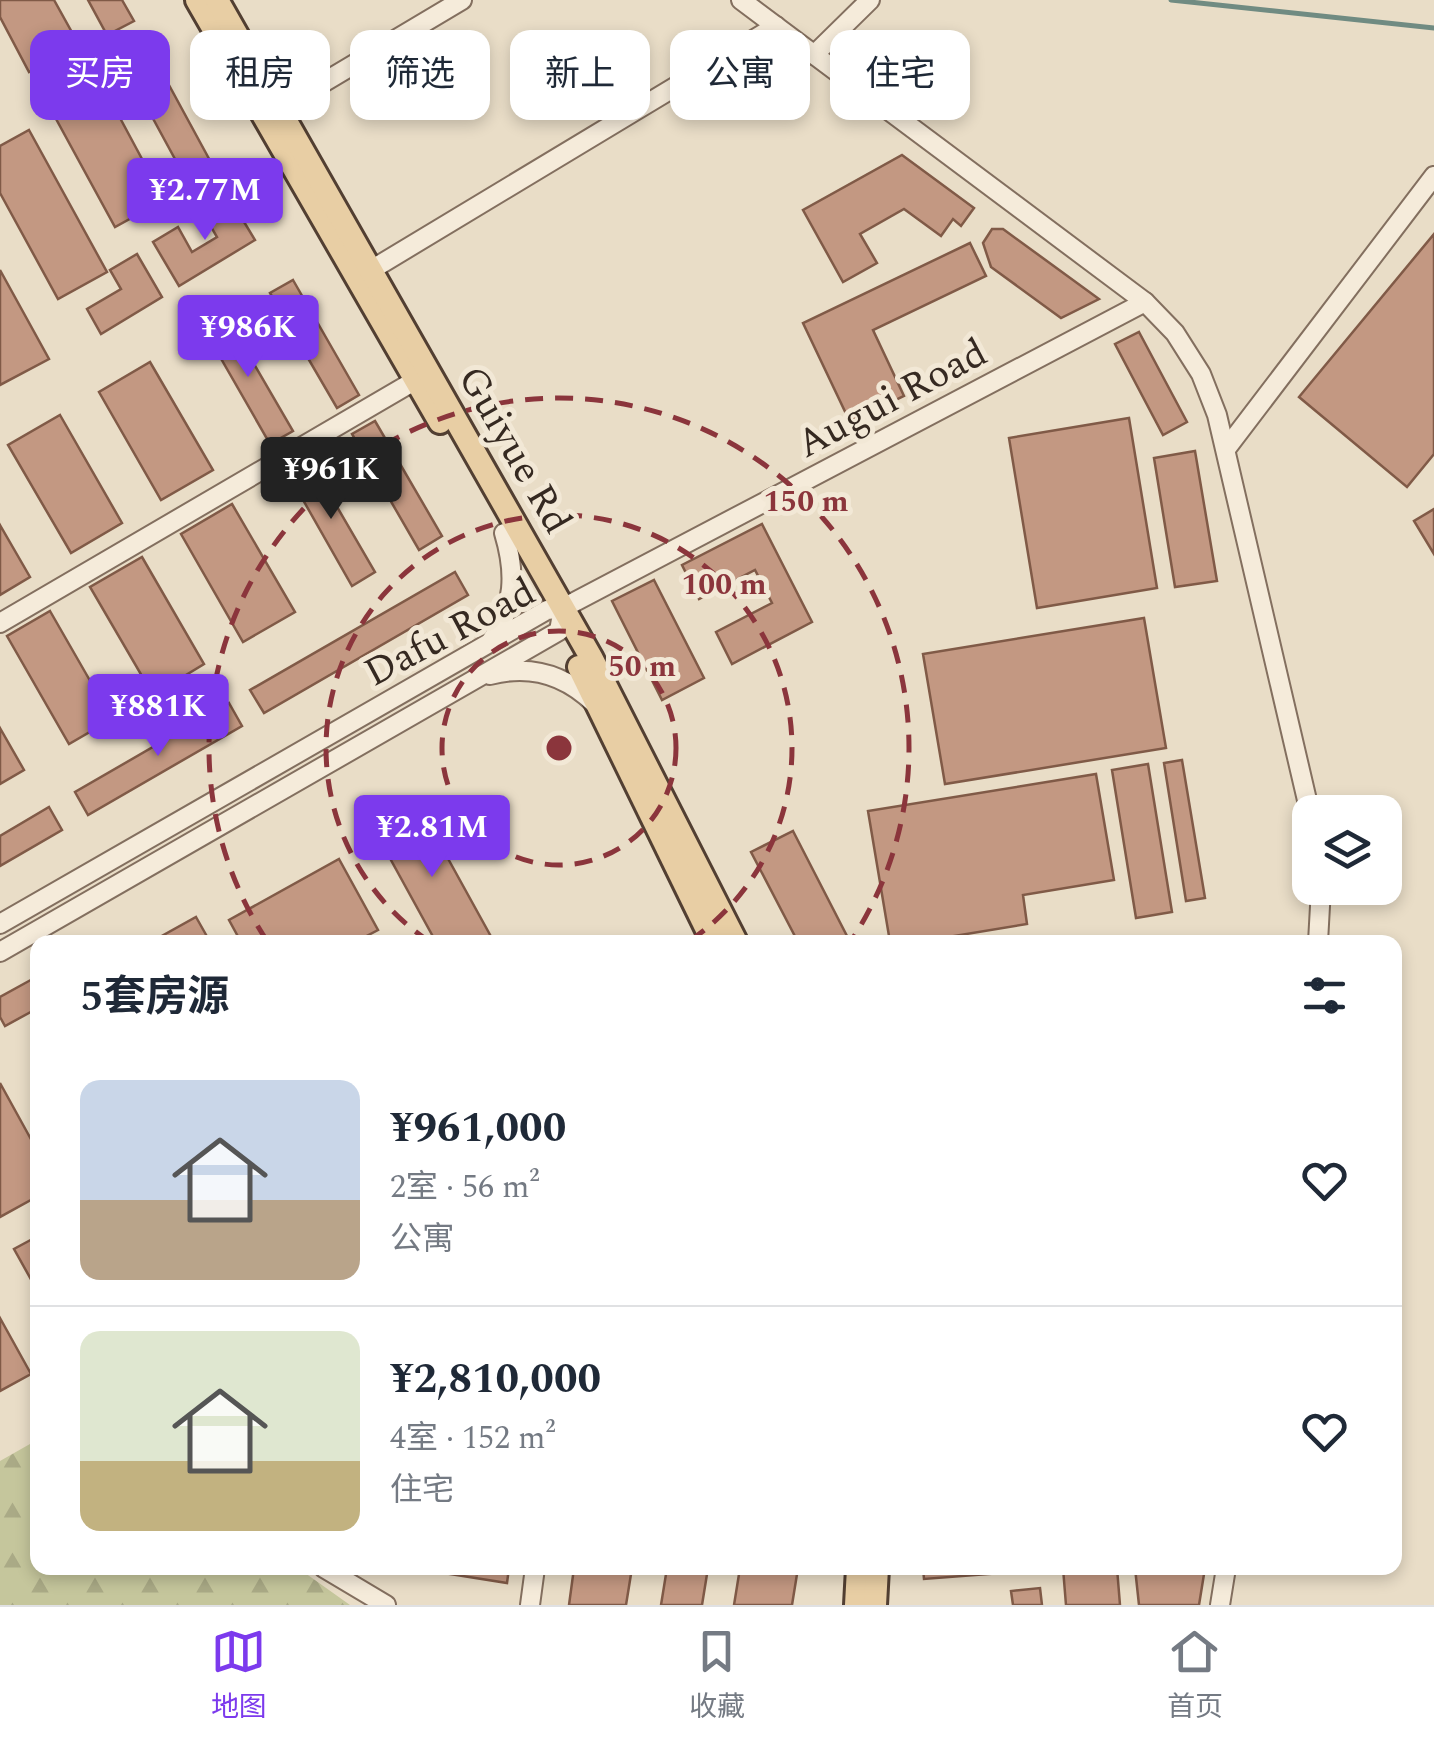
<!DOCTYPE html>
<html lang="zh">
<meta charset="utf-8">
<style>
:root{--surface:#fff;--page:#f6f6f7;--text:#1f2937;--muted:#747a83;--line:#e0e1e3;--accent:#7c3aed}
body{margin:0;font-family:Spectral,"Noto Sans SC",serif;background:var(--page);color:var(--text);height:100vh;display:flex;flex-direction:column;font-size:38px;white-space:nowrap}
*{box-sizing:border-box;margin:0}
p{font-size:32px;color:var(--muted)}
.icon{flex:none;width:55px;height:55px;fill:none;stroke:currentColor;stroke-width:2;stroke-linecap:round;stroke-linejoin:round}
.map{position:relative;flex:1;overflow:hidden}
.details{position:absolute;left:30px;top:935px;width:1372px;height:640px;display:flex;flex-direction:column;background:var(--surface);border-radius:20px;box-shadow:0 5px 15px #0003}
.details>*{flex:none}
.top-card{position:absolute;left:30px;top:30px;width:1375px;height:90px;display:flex;gap:20px}
.buttons{position:absolute;left:1292px;top:795px;display:grid;gap:20px}
.buttons a{display:grid;place-items:center;width:110px;height:110px;border-radius:20px;background:var(--surface);box-shadow:0 5px 15px #0003;font-size:50px}
.price{position:absolute;translate:-50% -85px;padding:0 22px;border-radius:10px;background:var(--accent);color:#fff;font-size:32px;line-height:65px;filter:drop-shadow(0 2px 5px #0008)}
.price::after{content:'';position:absolute;left:50%;top:60px;width:30px;height:22px;margin-left:-15px;background:inherit;clip-path:polygon(0 0,100% 0,50% 100%)}
.price.selected{background:#222;color:#fff}
ul{padding:0;list-style:none}
li{display:flex;align-items:center;gap:30px;height:250px;padding:0 50px}
li+li{border-top:2px solid var(--line)}
li span{display:grid;place-items:center;flex:none;width:280px;height:200px;border-radius:20px;color:#555}
li>.icon{margin-inline-start:auto}
span .icon{width:120px;height:120px;fill:#fffc;stroke-width:1}
li b{font-size:42px}
h2{display:flex;justify-content:space-between;align-items:center;height:120px;padding:0 50px;font-size:42px}
.pill{padding:0 35px;border-radius:20px;background:var(--surface);box-shadow:0 5px 15px #0003;font-size:35px;line-height:90px}
.pill.selected{background:var(--accent);color:#fff}
.tabs{display:flex;justify-content:space-around;align-items:center;height:140px;border-top:2px solid var(--line);background:var(--surface);font-size:28px;color:var(--muted)}
.tabs a{display:grid;justify-items:center;gap:5px}
.tabs .selected{color:var(--accent)}
.map>svg:first-child{display:block}
.forest{fill:url(#forest-firs)}
.lines{fill:none;stroke-linecap:round;stroke-linejoin:round}
.stream{stroke:#708b82;stroke-width:5}
.building{fill:#c39882;stroke:#805a47;stroke-width:2.5}
.minor-casing{stroke:#836f5f;stroke-width:22}
.major-casing{stroke:#523f32;stroke-width:28}
.minor{stroke:#f5ebda;stroke-width:18}
.major{stroke:#e8cea4;stroke-width:22}
.ring{fill:none;stroke:#8b353c;stroke-width:5;stroke-dasharray:18 12}
.labels{text-anchor:middle;stroke-width:10;stroke-linejoin:round;paint-order:stroke}
.street-label{font-size:40px;fill:#352921;stroke:#f2e8d6}
.centre{fill:#8b353c;stroke:#f2e8d6;stroke-width:5}
.ring-label{font-size:30px;text-anchor:middle;font-weight:bold;fill:#8b353c;stroke:#f2e8d6;stroke-width:10;stroke-linejoin:round;paint-order:stroke}
</style>
<div class="map">
<svg width="1434" height="1605" viewBox="0 0 1434 1605">
<defs>
<pattern id="forest-firs" width="22" height="20" patternUnits="userSpaceOnUse" patternTransform="scale(2.5)"><rect width="22" height="20" fill="#c5c69c"/><path d="M5 1l3.5 6h-7zM16 11l3.5 6h-7z" fill="#aaaa86"/></pattern>
</defs>
<rect width="100%" height="100%" fill="#e9ddc7"/>
<polygon class="forest" points="37,1440 38,1568 298,1568 350,1605 0,1605 0,1461"/>
<g class="lines">
<polyline class="stream" points="1171,0 1434,28"/>
</g>
<g class="building">
<polygon points="0,0 54,0 79,45 29,72 0,17"/>
<polygon points="88,0 122,0 134,21 107,35"/>
<polygon points="157,63 220,179 194,194 131,78"/>
<polygon points="105,90 164,200 115,227 55,117"/>
<polygon points="29,130 107,272 58,299 0,193 0,146"/>
<polygon points="902,155 974,208 961,226 953,219 941,236 904,209 860,234 877,263 843,282 803,210"/>
<polygon points="229,197 255,240 179,286 153,242 178,227 192,252 217,237 203,213"/>
<polygon points="992,229 1003,229 1099,299 1061,318 991,267 983,243"/>
<polygon points="1434,234 1434,454 1407,487 1299,397"/>
<polygon points="970,243 986,276 873,330 904,396 850,422 803,323"/>
<polygon points="137,254 162,297 101,334 87,309 121,289 110,270"/>
<polygon points="0,270 49,359 0,385"/>
<polygon points="293,280 359,395 337,408 270,293"/>
<polygon points="226,316 293,431 270,444 204,329"/>
<polygon points="1139,332 1187,422 1163,435 1115,344"/>
<polygon points="150,362 213,470 161,500 99,392"/>
<polygon points="60,415 122,523 71,553 8,445"/>
<polygon points="1129,418 1157,588 1037,608 1009,438"/>
<polygon points="375,421 442,536 419,550 352,434"/>
<polygon points="1195,451 1217,581 1175,587 1154,458"/>
<polygon points="308,457 375,572 352,586 286,470"/>
<polygon points="232,504 295,612 243,642 181,534"/>
<polygon points="1434,509 1434,554 1414,521"/>
<polygon points="762,524 812,622 732,664 716,632 772,603 755,570 699,599 682,565"/>
<polygon points="0,525 30,577 0,595"/>
<polygon points="142,557 204,664 153,695 90,587"/>
<polygon points="455,572 468,595 264,713 250,690"/>
<polygon points="654,580 704,678 662,700 612,601"/>
<polygon points="50,611 112,719 69,744 7,636"/>
<polygon points="1144,618 1166,748 945,784 923,654"/>
<polygon points="229,703 242,726 88,815 75,792"/>
<polygon points="0,728 24,770 0,784"/>
<polygon points="1182,760 1205,898 1186,901 1164,763"/>
<polygon points="1148,764 1172,912 1136,918 1112,770"/>
<polygon points="1096,774 1114,880 1023,895 1027,924 918,942 890,942 868,811"/>
<polygon points="419,806 494,942 436,942 375,831"/>
<polygon points="49,807 62,830 0,866 0,836"/>
<polygon points="793,831 848,938 840,942 798,942 751,852"/>
<polygon points="339,859 378,930 355,942 241,942 229,920"/>
<polygon points="196,917 209,940 204,942 151,942"/>
<polygon points="38,976 38,1008 5,1026 0,1017 0,997"/>
<polygon points="0,1083 38,1152 38,1196 0,1217"/>
<polygon points="38,1236 38,1292 14,1249"/>
<polygon points="0,1318 31,1374 0,1391"/>
<polygon points="452,1568 509,1568 507,1583 450,1574"/>
<polygon points="574,1568 632,1568 626,1605 569,1605"/>
<polygon points="667,1568 708,1568 702,1605 661,1605"/>
<polygon points="740,1568 798,1568 792,1605 734,1605"/>
<polygon points="923,1568 1040,1568 1040,1570 924,1579"/>
<polygon points="1063,1568 1117,1568 1120,1605 1066,1605"/>
<polygon points="1135,1568 1205,1568 1199,1605 1139,1605"/>
<polygon points="1040,1588 1042,1605 1013,1605 1011,1591"/>
</g>
<g class="lines">
<g class="minor-casing">
<g id="minor">
<polyline points="741,0 1145,302 1175,333 1201,374 1217,415 1310,813"/>
<polyline points="814,55 870,0"/>
<polyline points="279,109 462,0"/>
<polyline points="371,270 776,26"/>
<polyline points="1226,449 1434,176"/>
<polyline points="0,623 416,380"/>
<path d="M491 641C515 606 516 573 504 533"/>
<path d="M490 675C531 664 565 675 594 703"/>
<polyline points="0,924 547,610 563,608 1145,302"/>
<polyline points="1318,942 1321,888"/>
<polyline points="0,952 559,631 563,608"/>
<polyline points="324,1568 386,1605"/>
<polyline points="530,1605 535,1568"/>
<polyline points="1220,1605 1226,1568"/>
</g>
</g>
<g class="major-casing">
<g id="major">
<polyline points="197,0 440,422"/>
<polyline points="217,0 592,659 736,942"/>
<polyline points="579,667 713,942"/>
<polyline points="856,1605 858,1568"/>
<polyline points="875,1605 877,1568"/>
</g>
</g>
<use href="#minor" class="minor"/>
<use href="#major" class="major"/>
</g>
<g class="ring">
<circle cx="559" cy="748" r="117"/>
<path d="M430 942A233 233 0 1 1 688 942"/>
<path d="M267 941A350 350 0 1 1 851 941"/>
</g>
<g class="labels">
<g class="street-label">
<text transform="translate(891 397) rotate(-28)" y="14">Augui Road</text>
<text transform="translate(516 449) rotate(60)" y="14">Guiyue Rd</text>
<text transform="translate(449 631) rotate(-28)" y="14">Dafu Road</text>
</g>
</g>
<circle cx="559" cy="748" r="15" class="centre"/>
<g class="ring-label">
<text x="806" y="511">150 m</text>
<text x="724" y="594">100 m</text>
<text x="642" y="676">50 m</text>
</g>
</svg>
<div class="buttons">
<a><svg class="icon" aria-label="layers" viewBox="0 0 24 24"><path d="M12 4l9 5-9 5-9-5zM3 14l9 5 9-5"/></svg></a>
</div>
<b class="price" style="left:205px;top:243px">¥2.77M</b>
<b class="price" style="left:248px;top:380px">¥986K</b>
<b class="price selected" style="left:331px;top:522px">¥961K</b>
<b class="price" style="left:158px;top:759px">¥881K</b>
<b class="price" style="left:432px;top:880px">¥2.81M</b>
<div class="top-card">
<a class="pill selected">买房</a>
<a class="pill">租房</a>
<a class="pill">筛选</a>
<a class="pill">新上</a>
<a class="pill">公寓</a>
<a class="pill">住宅</a>
</div>
<section class="details">
<h2>5套房源<svg class="icon" aria-label="filters" viewBox="0 0 24 24"><path d="M4 7h16M4 17h16"/><circle cx="9" cy="7" r="2"/><circle cx="15" cy="17" r="2"/></svg></h2>
<ul>
<li><span style="background:linear-gradient(#c9d6e8 60%,#b9a48a 0)"><svg class="icon" aria-label="home" viewBox="0 0 24 24"><path d="M3 11l9-7 9 7M6 9v11h12V9"/></svg></span><div><b>¥961,000</b><p>2室 · 56 m²</p><p>公寓</p></div><svg class="icon" aria-label="heart" viewBox="0 0 24 24"><path d="M12 20l-8-8c-3-5 5-10 8-4 3-6 11-1 8 4z"/></svg></li>
<li><span style="background:linear-gradient(#dfe7d0 65%,#c2b280 0)"><svg class="icon" aria-label="home" viewBox="0 0 24 24"><path d="M3 11l9-7 9 7M6 9v11h12V9"/></svg></span><div><b>¥2,810,000</b><p>4室 · 152 m²</p><p>住宅</p></div><svg class="icon" aria-label="heart" viewBox="0 0 24 24"><path d="M12 20l-8-8c-3-5 5-10 8-4 3-6 11-1 8 4z"/></svg></li>
</ul>
</section>
</div>
<nav class="tabs">
<a class="selected"><svg class="icon" aria-label="map" viewBox="0 0 24 24"><path d="M3 6l6-2 6 2 6-2v14l-6 2-6-2-6 2zM9 4v14M15 6v14"/></svg>地图</a>
<a><svg class="icon" aria-label="saved" viewBox="0 0 24 24"><path d="M7 4h10v16l-5-4-5 4z"/></svg>收藏</a>
<a><svg class="icon" aria-label="home" viewBox="0 0 24 24"><path d="M3 11l9-7 9 7M6 9v11h12V9"/></svg>首页</a>
</nav>
